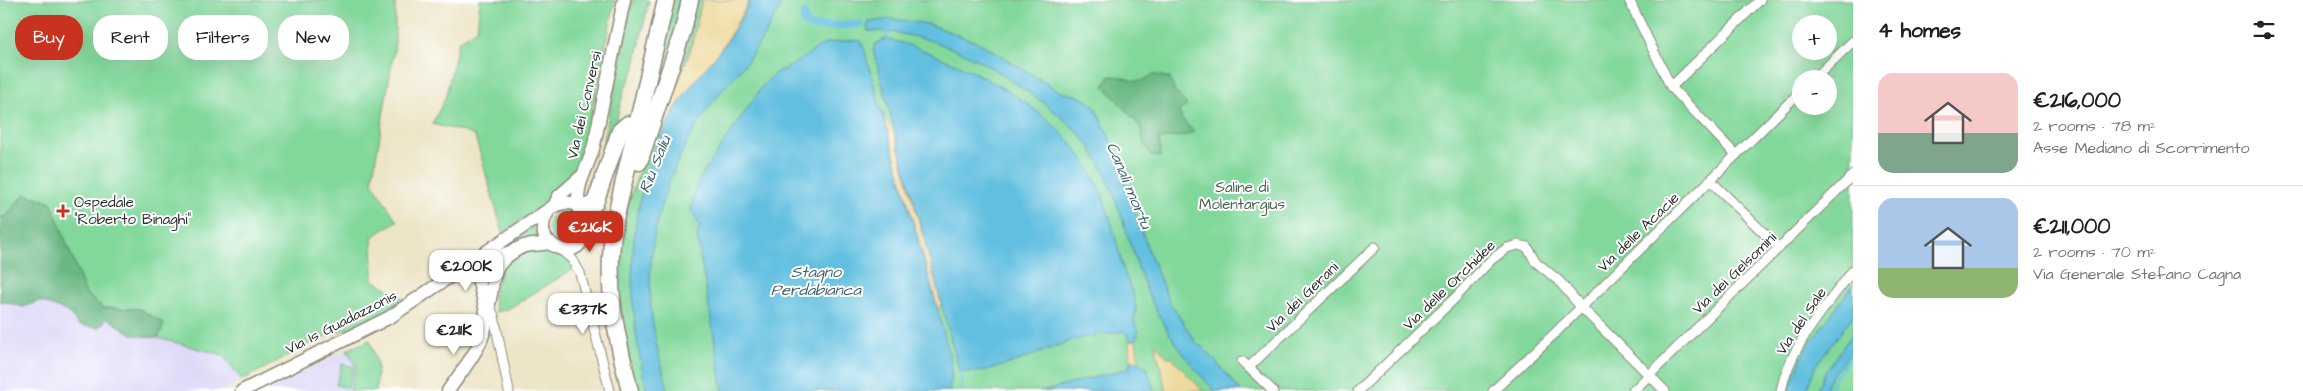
<!DOCTYPE html>
<meta charset="utf-8">
<style>
:root{--surface:#fff;--page:#f2f2f2;--text:#202124;--muted:#757577;--line:#e0e0e0;--accent:#c8321e}
body{margin:0;font-family:"Architects Daughter",sans-serif;background:var(--page);color:var(--text);height:100vh;display:flex;flex-direction:column;font-size:19px;white-space:nowrap}
*{box-sizing:border-box;margin:0}
p{font-size:16px;color:var(--muted)}
.icon{flex:none;width:28px;height:28px;fill:none;stroke:currentColor;stroke-width:2;stroke-linecap:round;stroke-linejoin:round}
.map{position:relative;flex:1;overflow:hidden}
.panel{display:flex;flex-direction:column;background:var(--surface);width:450px}
.panel>*{flex:none}
.hud{position:absolute;left:15px;top:15px;width:475px;height:45px;display:flex;gap:10px}
.controls{position:absolute;left:1792px;top:15px;display:grid;gap:10px}
.controls a{display:grid;place-items:center;width:45px;height:45px;border-radius:50%;background:var(--surface);box-shadow:0 5px 20px #0002;font-size:25px}
.price{position:absolute;translate:-50% -42px;padding:0 11px;border-radius:10px;background:#fff;color:#222;font-size:16px;line-height:32px;filter:drop-shadow(0 1px 2px #0008)}
.price::after{content:'';position:absolute;left:50%;top:30px;width:15px;height:11px;margin-left:-8px;background:inherit;clip-path:polygon(0 0,100% 0,50% 100%)}
.price.selected{background:var(--accent);color:#fff}
ul{padding:0;list-style:none}
li{display:flex;align-items:center;gap:15px;height:125px;padding:0 25px}
li+li{border-top:1px solid var(--line)}
li span{display:grid;place-items:center;flex:none;width:140px;height:100px;border-radius:15px;color:#555}
li>.icon{margin-inline-start:auto}
span .icon{width:60px;height:60px;fill:#fffc;stroke-width:1}
li b{font-size:21px}
h2{display:flex;justify-content:space-between;align-items:center;height:60px;padding:0 25px;font-size:21px}
.pill{padding:0 18px;border-radius:20px;background:var(--surface);box-shadow:0 5px 20px #0002;font-size:18px;line-height:45px}
.pill.selected{background:var(--accent);color:#fff}
main{display:flex;flex:1;min-height:0}
.map>svg:first-child{display:block}
.built{fill:#dbd6f7}
.green{fill:#82d89b;stroke:#568263;fill-rule:evenodd}
.forest{fill:#69b883;stroke:#4a7257}
.sand{fill:#eeda9e;stroke:#8c8264}
.water{fill:#62bfe0;stroke:#467586}
.lines{fill:none;stroke-linecap:round;stroke-linejoin:round}
.stream{stroke:#62bfe0;stroke-width:2.5}
.canal{stroke:#62bfe0;stroke-width:8}
.street-casing{stroke:#8c8879;stroke-width:11}
.secondary-casing{stroke:#8c8879;stroke-width:15}
.highway-casing{stroke:#8c8879;stroke-width:19}
.street{stroke:#fff;stroke-width:9}
.secondary{stroke:#fff;stroke-width:12}
.highway{stroke:#fff;stroke-width:16}
.poi-dot{fill:#c8321e;stroke:#fff;stroke-width:2}
.labels{text-anchor:middle;stroke-width:4;stroke-linejoin:round;paint-order:stroke}
.street-label{font-size:15px;fill:#2b2b2b;stroke:#fff}
.park-label{font-size:15px;fill:#455f4d;stroke:#fff}
.poi-label{font-size:15px;fill:#2b2b2b;stroke:#fff;text-anchor:start}
.water-label{font-size:16px;font-style:italic;fill:#3e5f6a;stroke:#fff}
</style>
<main>
<div class="map">
<svg width="1853" height="391" viewBox="0 0 1853 391">
<rect width="100%" height="100%" fill="#fff"/>
<filter id="ink" filterUnits="userSpaceOnUse"><feTurbulence type="fractalNoise" baseFrequency=".02" numOctaves="2"/><feDisplacementMap in="SourceGraphic" scale="10" xChannelSelector="R" yChannelSelector="G"/><feConvolveMatrix kernelMatrix="1 2 1 2 8 2 1 2 1" color-interpolation-filters="sRGB"/></filter>
<filter id="wash" filterUnits="userSpaceOnUse"><feTurbulence type="fractalNoise" baseFrequency=".0096" numOctaves="4" result="noise"/><feDisplacementMap in="SourceGraphic" scale="20" xChannelSelector="R" yChannelSelector="G"/><feGaussianBlur stdDeviation="1.12" result="paint"/><feColorMatrix in="noise" values="0 0 0 0 0 0 0 0 0 0 0 0 0 0 0 0 0 1.4 0 .05"/><feComposite in="paint" operator="in"/></filter>
<g filter="url(#wash)">
<rect width="100%" height="100%" fill="#ede5c7"/>
<g class="built">
<polygon points="0,7 355,326 321,338 222,391 0,391"/>
<polygon points="347,350 356,367 350,391 261,391"/>
</g>
<g class="green">
<polygon points="0,0 395,0 395,44 372,182 397,221 372,237 373,280 408,301 355,326 321,338 242,380 223,355 158,338 164,324 140,309 103,308 86,294 51,202 25,194 5,217 0,217"/>
<path d="M480 0H615L582 160C566 192 531 212 503 233L475 136 462 131 432 124 445 99 459 41 477 29Z"/>
<path d="M632 0H649L634 70 624 90 610 145 589 199 584 201C585 182 595 173 601 155Z"/>
<polygon points="671,0 685,0 641,141"/>
<path d="M694 0H702C693 47 675 90 657 134L662 136 649 169 732 38 750 0H1853V391H634L615 272 626 210 678 57ZM1801 24H1829V51H1801ZM1801 79H1829V106H1801Z"/>
<circle cx="565" cy="226" r="17"/>
<polygon points="537,222 541,239 521,240 495,254"/>
<path d="M541 248C557 251 565 256 575 268L508 309 496 312 493 296 502 267 514 254Z"/>
<polygon points="370,340 377,365 376,391 350,391 356,367 347,350"/>
<polygon points="342,364 354,367 348,388 336,385"/>
</g>
<g class="forest">
<path d="M1153 74 1170 78 1174 90 1187 105 1179 111 1182 119 1194 132 1184 136 1159 139 1161 157 1151 156 1143 141 1140 126 1104 86 1110 76C1129 75 1135 89 1153 74Z"/>
<polygon points="25,194 51,202 86,294 103,308 140,309 164,324 158,338 133,335 107,318 99,328 78,325 68,312 47,304 39,301 24,307 0,301 0,217 5,217"/>
</g>
<g class="sand">
<polygon points="702,0 750,0 726,42 674,110 662,136 657,135 690,52"/>
<polygon points="883,114 894,132 942,303 938,310"/>
<polygon points="1129,338 1130,341 1136,340 1139,361 1130,361"/>
<polygon points="1155,343 1167,357 1171,357 1203,391 1166,391"/>
</g>
<g class="water">
<path d="M750 0H783C774 19 763 39 751 56 739 73 722 88 710 106 659 178 638 260 657 347 660 362 665 376 668 391H647C624 298 624 195 675 110 689 86 709 65 726 43 735 30 743 15 750 0Z"/>
<path d="M890 19 929 24 984 45 1060 92 1076 95 1094 105 1111 141 1149 252 1169 301 1197 344 1203 347 1241 391H1215C1189 364 1166 333 1150 298 1129 251 1119 190 1090 147 1071 120 1028 91 1000 73 960 48 915 31 868 31L867 27 869 22Z"/>
<path d="M884 39C903 42 924 50 942 58 997 81 1056 114 1088 167 1107 198 1113 229 1122 263 1126 282 1141 302 1134 321L1139 331 1136 340 1130 341 1126 333 1122 331C1106 334 1090 336 1073 340 1048 348 982 380 959 370L873 49 875 45Z"/>
<polygon points="855,40 861,41 864,49 938,310 950,358 952,379 949,386 951,391 723,391 697,236 700,226 691,211 694,193 700,178 763,85 777,72 787,68 826,43"/>
<polygon points="1853,285 1853,316 1816,365 1806,391 1788,391 1805,350"/>
<path d="M1853 333C1853 363 1831 366 1825 391H1817L1825 372Z"/>
<polygon points="1133,360 1147,367 1154,391 1044,391 1129,368 1130,361"/>
</g>
<g class="lines">
<g class="stream">
<polyline points="887,28 887,39"/>
<polyline points="959,370 963,391"/>
<polyline points="1850,372 1853,373"/>
<polyline points="1830,391 1833,380 1853,353"/>
</g>
<polyline class="canal" points="804,14 804,23 814,27 859,24"/>
</g>
</g>
<g filter="url(#ink)">
<g class="lines">
<g class="street-casing">
<g id="street">
<polyline points="1629,0 1671,87 1736,155"/>
<polyline points="1814,79 1853,41"/>
<polyline points="1671,87 1760,0"/>
<polyline points="1710,180 1779,248"/>
<polyline points="560,249 572,259 580,273 610,391"/>
<polyline points="489,304 494,316 509,391"/>
<polyline points="1242,361 1273,391"/>
<polyline points="1249,367 1375,247"/>
<polyline points="1358,391 1455,298 1491,260 1507,248 1518,245 1527,247 1536,262 1559,281 1581,307 1665,391"/>
<polyline points="1493,391 1552,336 1801,91"/>
<polyline points="1633,391 1853,175"/>
<path d="M1781 391C1790 345 1826 307 1853 270"/>
</g>
</g>
<g class="secondary-casing">
<g id="secondary">
<polyline points="554,206 559,196 583,175"/>
<path d="M579 208C574 185 589 167 594 145L624 0"/>
<polyline points="473,261 484,263 524,246 551,243"/>
<path d="M487 311C497 279 486 265 524 246"/>
<path d="M242 391 390 317 554 206C601 186 594 268 554 246 539 237 541 221 550 209"/>
<path d="M448 391C462 370 488 342 486 315 485 301 477 276 473 261"/>
</g>
</g>
<g class="highway-casing">
<g id="highway">
<polyline points="639,162 683,30 690,0"/>
<polyline points="581,210 595,203 620,131 628,124"/>
<path d="M630 391C615 331 604 283 615 220L666 0"/>
</g>
</g>
<use href="#street" class="street"/>
<use href="#secondary" class="secondary"/>
<use href="#highway" class="highway"/>
</g>
</g>
<path class="poi-dot" d="M60.5 203.5h5v5h5v5h-5v5h-5v-5h-5v-5h5z"/>
<g class="labels">
<g class="street-label">
<text transform="translate(584 105) rotate(-77)" y="5">Via dei Conversi</text>
<text transform="translate(1638 232) rotate(-44)" y="5">Via delle Acacie</text>
<text transform="translate(1734 273) rotate(-44)" y="5">Via dei Gelsomini</text>
<text transform="translate(1449 285) rotate(-44)" y="5">Via delle Orchidee</text>
<text transform="translate(1302 297) rotate(-44)" y="5">Via dei Gerani</text>
<text transform="translate(1801 321) rotate(-56)" y="5">Via del Sale</text>
<text transform="translate(341 322) rotate(-27)" y="5">Via Is Guadazzonis</text>
</g>
<g class="park-label">
<text x="1242" y="192">Saline di<tspan x="1242" dy="17">Molentargius</tspan></text>
</g>
<g class="poi-label">
<text x="74" y="207">Ospedale<tspan x="74" dy="17">"Roberto Binaghi"</tspan></text>
</g>
<g class="water-label">
<text transform="translate(654 164) rotate(-68)" y="6">Riu Saliu</text>
<text transform="translate(1130 185) rotate(67)" y="6">Canali mortu</text>
<text x="816" y="277">Stagno<tspan x="816" dy="18">Perdabianca</tspan></text>
</g>
</g>
</svg>
<div class="controls">
<a>+</a>
<a>−</a>
</div>
<b class="price selected" style="left:590px;top:253px">€216K</b>
<b class="price" style="left:466px;top:292px">€200K</b>
<b class="price" style="left:583px;top:335px">€337K</b>
<b class="price" style="left:454px;top:356px">€211K</b>
<div class="hud">
<a class="pill selected">Buy</a>
<a class="pill">Rent</a>
<a class="pill">Filters</a>
<a class="pill">New</a>
</div>
</div>
<section class="panel">
<h2>4 homes<svg class="icon" aria-label="filters" viewBox="0 0 24 24"><path d="M4 7h16M4 17h16"/><circle cx="9" cy="7" r="2"/><circle cx="15" cy="17" r="2"/></svg></h2>
<ul>
<li><span style="background:linear-gradient(#f6c9c9 60%,#7fa58c 0)"><svg class="icon" aria-label="home" viewBox="0 0 24 24"><path d="M3 11l9-7 9 7M6 9v11h12V9"/></svg></span><div><b>€216,000</b><p>2 rooms · 78 m²</p><p>Asse Mediano di Scorrimento</p></div></li>
<li><span style="background:linear-gradient(#a9c7e8 70%,#8fb573 0)"><svg class="icon" aria-label="home" viewBox="0 0 24 24"><path d="M3 11l9-7 9 7M6 9v11h12V9"/></svg></span><div><b>€211,000</b><p>2 rooms · 70 m²</p><p>Via Generale Stefano Cagna</p></div></li>
</ul>
</section>
</main>
